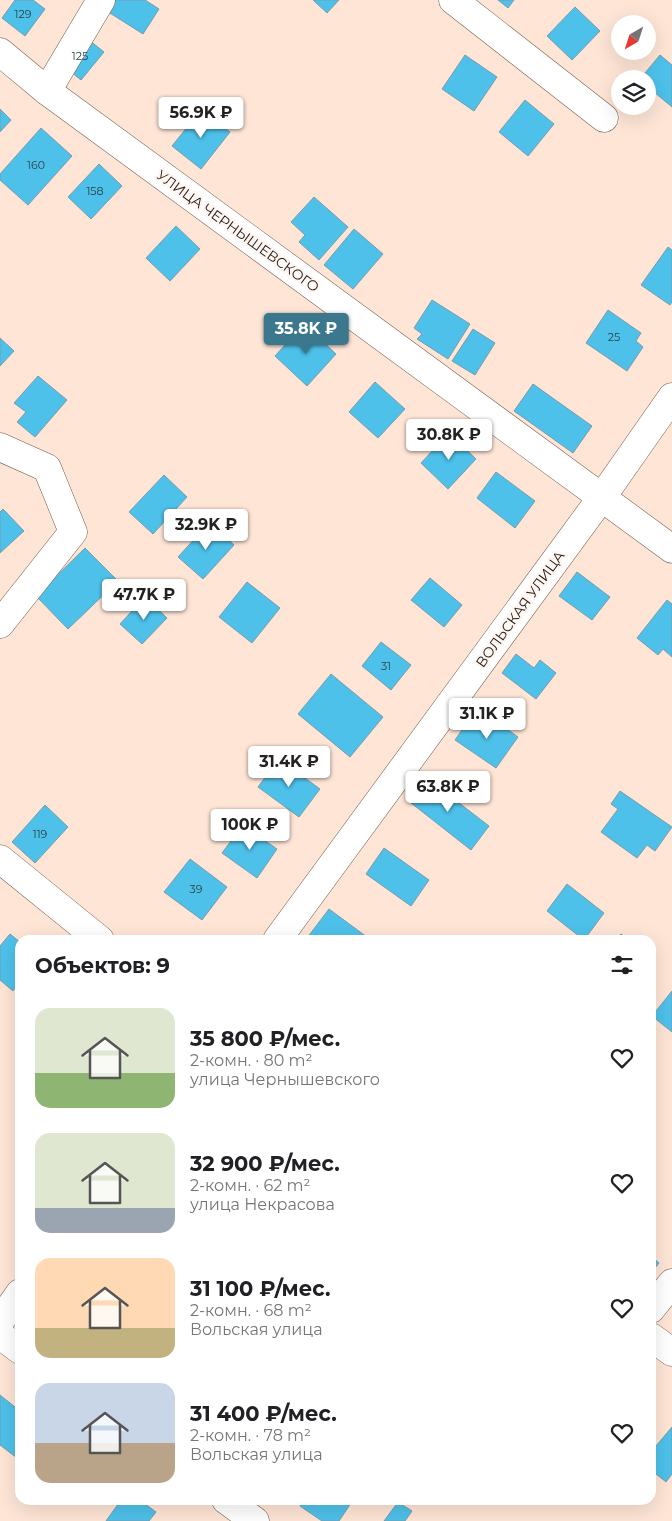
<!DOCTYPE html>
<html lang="ru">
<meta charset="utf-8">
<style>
:root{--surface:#fff;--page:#f2f2f2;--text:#202124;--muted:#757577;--accent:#3b788e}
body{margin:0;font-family:Montserrat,sans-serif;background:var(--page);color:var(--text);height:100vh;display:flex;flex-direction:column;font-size:19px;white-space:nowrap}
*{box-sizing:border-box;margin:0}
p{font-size:16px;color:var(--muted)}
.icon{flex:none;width:28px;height:28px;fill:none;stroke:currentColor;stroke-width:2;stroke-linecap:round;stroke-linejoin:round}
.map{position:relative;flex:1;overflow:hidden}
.sheet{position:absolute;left:15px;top:935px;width:641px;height:570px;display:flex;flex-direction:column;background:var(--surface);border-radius:15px;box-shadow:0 5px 20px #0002}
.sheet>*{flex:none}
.needle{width:32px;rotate:219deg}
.tools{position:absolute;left:611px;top:15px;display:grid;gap:10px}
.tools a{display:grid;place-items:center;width:45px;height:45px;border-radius:50%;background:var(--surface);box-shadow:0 5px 20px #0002;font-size:25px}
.price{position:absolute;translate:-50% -42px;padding:0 11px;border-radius:5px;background:#fff;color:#222;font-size:16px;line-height:32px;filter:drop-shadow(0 1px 2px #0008)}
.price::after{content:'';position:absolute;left:50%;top:30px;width:15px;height:11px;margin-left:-8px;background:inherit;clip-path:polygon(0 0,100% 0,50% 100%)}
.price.current{background:var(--accent);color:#fff}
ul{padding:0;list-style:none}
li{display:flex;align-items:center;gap:15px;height:125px;padding:0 20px}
li span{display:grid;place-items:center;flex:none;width:140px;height:100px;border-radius:15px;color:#555}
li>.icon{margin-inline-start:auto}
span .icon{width:60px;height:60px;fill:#fffc;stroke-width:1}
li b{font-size:21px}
h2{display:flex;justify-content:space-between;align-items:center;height:60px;padding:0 20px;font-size:21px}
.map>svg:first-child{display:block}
.building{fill:#4ec1ea;stroke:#799baa}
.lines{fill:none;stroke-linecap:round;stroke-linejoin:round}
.minor-casing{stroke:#775c4b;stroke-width:29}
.minor{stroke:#fff;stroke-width:28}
.labels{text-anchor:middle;stroke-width:5;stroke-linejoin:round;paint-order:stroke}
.number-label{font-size:11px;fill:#2e4247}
.street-label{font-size:14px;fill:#231811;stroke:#fdf6f2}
</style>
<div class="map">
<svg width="672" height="1521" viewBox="0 0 672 1521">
<rect width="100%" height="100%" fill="#fee5d6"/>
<g class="building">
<polygon points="15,0 33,0 45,9 25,36 2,18"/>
<polygon points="107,0 145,0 159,9 143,34 102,8"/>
<polygon points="313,0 339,0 327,13"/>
<polygon points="498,0 514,0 508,8"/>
<polygon points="575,7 600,31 572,60 547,36"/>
<polygon points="79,32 104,52 81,80 56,60"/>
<polygon points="465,55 497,77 474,111 442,89"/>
<polygon points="660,55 672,65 672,107 648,87 648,79 640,79"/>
<polygon points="525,100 554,124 528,156 499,132"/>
<polygon points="0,109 11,120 0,132"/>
<polygon points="201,110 230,132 201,169 172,146"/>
<polygon points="41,128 72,156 28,205 0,180 0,174"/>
<polygon points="99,164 122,186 91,219 68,197"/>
<polygon points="314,197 348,227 319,260 299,242 305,235 291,222"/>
<polygon points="176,226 200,249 170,281 146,258"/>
<polygon points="354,229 383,254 353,289 324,265"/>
<polygon points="668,247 672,250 672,302 670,305 641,285"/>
<polygon points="432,300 470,324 448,359 417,339 422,334 414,328"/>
<polygon points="608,310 641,333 636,341 643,347 627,371 586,343"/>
<polygon points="304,324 336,354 307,386 275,356"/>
<polygon points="473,329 495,343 475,375 452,361"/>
<polygon points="0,338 14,351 0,366"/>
<polygon points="38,376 67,400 35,437 17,422 26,412 14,403"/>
<polygon points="375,382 405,409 378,438 349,412"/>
<polygon points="533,384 592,426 573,453 514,411"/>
<polygon points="449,433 476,459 448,489 421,463"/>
<polygon points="496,472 535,501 515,528 477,498"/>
<polygon points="164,475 187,497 153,534 129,512"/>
<polygon points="3,509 24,531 0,553 0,512"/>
<polygon points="210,522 234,545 203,579 178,557"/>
<polygon points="85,548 118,581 68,629 36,596"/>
<polygon points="577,572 610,597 592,620 559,596"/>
<polygon points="430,578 462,605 444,627 411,600"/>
<polygon points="247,582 280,608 252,643 219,617"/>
<polygon points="145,597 167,618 142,644 120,624"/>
<polygon points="667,600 672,604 672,657 663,649 658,655 637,638"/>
<polygon points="381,642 411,665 391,690 362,666"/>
<polygon points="516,654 534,668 540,660 556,673 536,699 502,673"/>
<polygon points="331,674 383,717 350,757 298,714"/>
<polygon points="473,714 492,726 496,721 518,737 496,768 455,740"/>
<polygon points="279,759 320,789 299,817 258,787"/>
<polygon points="424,776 489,826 471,850 406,799"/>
<polygon points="620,791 672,827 655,851 647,845 637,858 601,832 618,809 611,804"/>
<polygon points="45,805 68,827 35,863 12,842"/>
<polygon points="243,825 277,849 257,878 222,853"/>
<polygon points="384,848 429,880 411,906 366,874"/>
<polygon points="190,859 227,887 202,920 164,892"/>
<polygon points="567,884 604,913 584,940 547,911"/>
<polygon points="329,909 371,940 309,940 307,938"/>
<polygon points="10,934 20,942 20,982 13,991 0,980 0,946"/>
<polygon points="621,934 629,940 616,940"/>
<polygon points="672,991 672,1032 652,1016"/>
<polygon points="651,1256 659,1263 651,1273"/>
<polygon points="0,1395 20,1411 20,1454 17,1458 0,1445"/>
<polygon points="672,1427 672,1474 666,1482 651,1470 651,1442 656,1446"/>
<polygon points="121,1500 140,1500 156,1512 149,1521 106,1521"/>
<polygon points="305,1500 353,1500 339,1521 322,1521 300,1506"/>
<polygon points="398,1502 412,1511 405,1521 384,1521"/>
</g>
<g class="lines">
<g class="minor-casing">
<g id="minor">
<polyline points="453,0 604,118"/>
<polyline points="0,52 47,91 672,549"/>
<polyline points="47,91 101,0"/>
<polyline points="0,447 47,468 73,532 0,624"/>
<polyline points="0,859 100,940"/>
<polyline points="277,940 602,497 672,397"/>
<polyline points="651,1309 672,1283"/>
<polyline points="0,1321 20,1293"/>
<polyline points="0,1335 20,1350"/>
<polyline points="651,1337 672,1352"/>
<polyline points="226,1500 255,1521"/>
</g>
</g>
<use href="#minor" class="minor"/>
</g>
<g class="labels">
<g class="number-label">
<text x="23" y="18">129</text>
<text x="80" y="60">125</text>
<text x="36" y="169">160</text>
<text x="95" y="195">158</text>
<text x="614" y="341">25</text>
<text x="386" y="670">31</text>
<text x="40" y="838">119</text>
<text x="196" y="893">39</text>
</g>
<g class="street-label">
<text transform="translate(238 231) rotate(36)" y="5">УЛИЦА ЧЕРНЫШЕВСКОГО</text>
<text transform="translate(520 609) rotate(-54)" y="5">ВОЛЬСКАЯ УЛИЦА</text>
</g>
</g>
</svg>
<div class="tools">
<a><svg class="needle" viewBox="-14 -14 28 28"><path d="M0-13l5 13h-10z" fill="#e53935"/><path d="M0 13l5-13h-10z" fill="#757577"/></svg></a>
<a><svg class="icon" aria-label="layers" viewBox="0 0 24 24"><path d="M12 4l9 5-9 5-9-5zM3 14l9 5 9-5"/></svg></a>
</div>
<b class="price" style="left:201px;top:139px">56.9K ₽</b>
<b class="price current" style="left:306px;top:355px">35.8K ₽</b>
<b class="price" style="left:449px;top:461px">30.8K ₽</b>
<b class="price" style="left:206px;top:551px">32.9K ₽</b>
<b class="price" style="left:144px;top:621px">47.7K ₽</b>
<b class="price" style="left:487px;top:740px">31.1K ₽</b>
<b class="price" style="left:289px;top:788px">31.4K ₽</b>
<b class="price" style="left:448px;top:813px">63.8K ₽</b>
<b class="price" style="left:250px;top:851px">100K ₽</b>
<section class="sheet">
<h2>Объектов: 9<svg class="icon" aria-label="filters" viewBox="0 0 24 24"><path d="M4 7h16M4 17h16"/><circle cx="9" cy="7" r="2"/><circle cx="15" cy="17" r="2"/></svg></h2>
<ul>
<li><span style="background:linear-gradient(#dfe7d0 65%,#8fb573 0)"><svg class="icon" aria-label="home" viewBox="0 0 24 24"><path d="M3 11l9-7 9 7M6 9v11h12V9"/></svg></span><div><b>35 800 ₽/мес.</b><p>2-комн. · 80 m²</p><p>улица Чернышевского</p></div><svg class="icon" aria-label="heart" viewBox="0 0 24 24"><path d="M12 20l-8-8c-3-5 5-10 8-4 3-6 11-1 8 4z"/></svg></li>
<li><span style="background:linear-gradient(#dfe7d0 75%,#9aa5b1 0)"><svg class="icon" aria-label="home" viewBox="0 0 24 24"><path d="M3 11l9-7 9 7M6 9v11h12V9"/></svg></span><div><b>32 900 ₽/мес.</b><p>2-комн. · 62 m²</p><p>улица Некрасова</p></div><svg class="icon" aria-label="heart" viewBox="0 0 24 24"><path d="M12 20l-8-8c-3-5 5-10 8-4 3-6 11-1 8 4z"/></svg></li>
<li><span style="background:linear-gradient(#ffd9b3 70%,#c2b280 0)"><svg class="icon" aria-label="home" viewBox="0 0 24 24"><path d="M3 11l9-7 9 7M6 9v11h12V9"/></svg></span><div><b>31 100 ₽/мес.</b><p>2-комн. · 68 m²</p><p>Вольская улица</p></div><svg class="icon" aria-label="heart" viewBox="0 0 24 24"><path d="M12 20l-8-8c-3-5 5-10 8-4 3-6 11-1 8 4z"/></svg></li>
<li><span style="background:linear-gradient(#c9d6e8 60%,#b9a48a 0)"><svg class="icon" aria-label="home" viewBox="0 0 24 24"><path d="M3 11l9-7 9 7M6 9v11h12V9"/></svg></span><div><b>31 400 ₽/мес.</b><p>2-комн. · 78 m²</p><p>Вольская улица</p></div><svg class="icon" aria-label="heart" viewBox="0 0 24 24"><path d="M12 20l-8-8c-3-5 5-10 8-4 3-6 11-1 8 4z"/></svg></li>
</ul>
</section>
</div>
